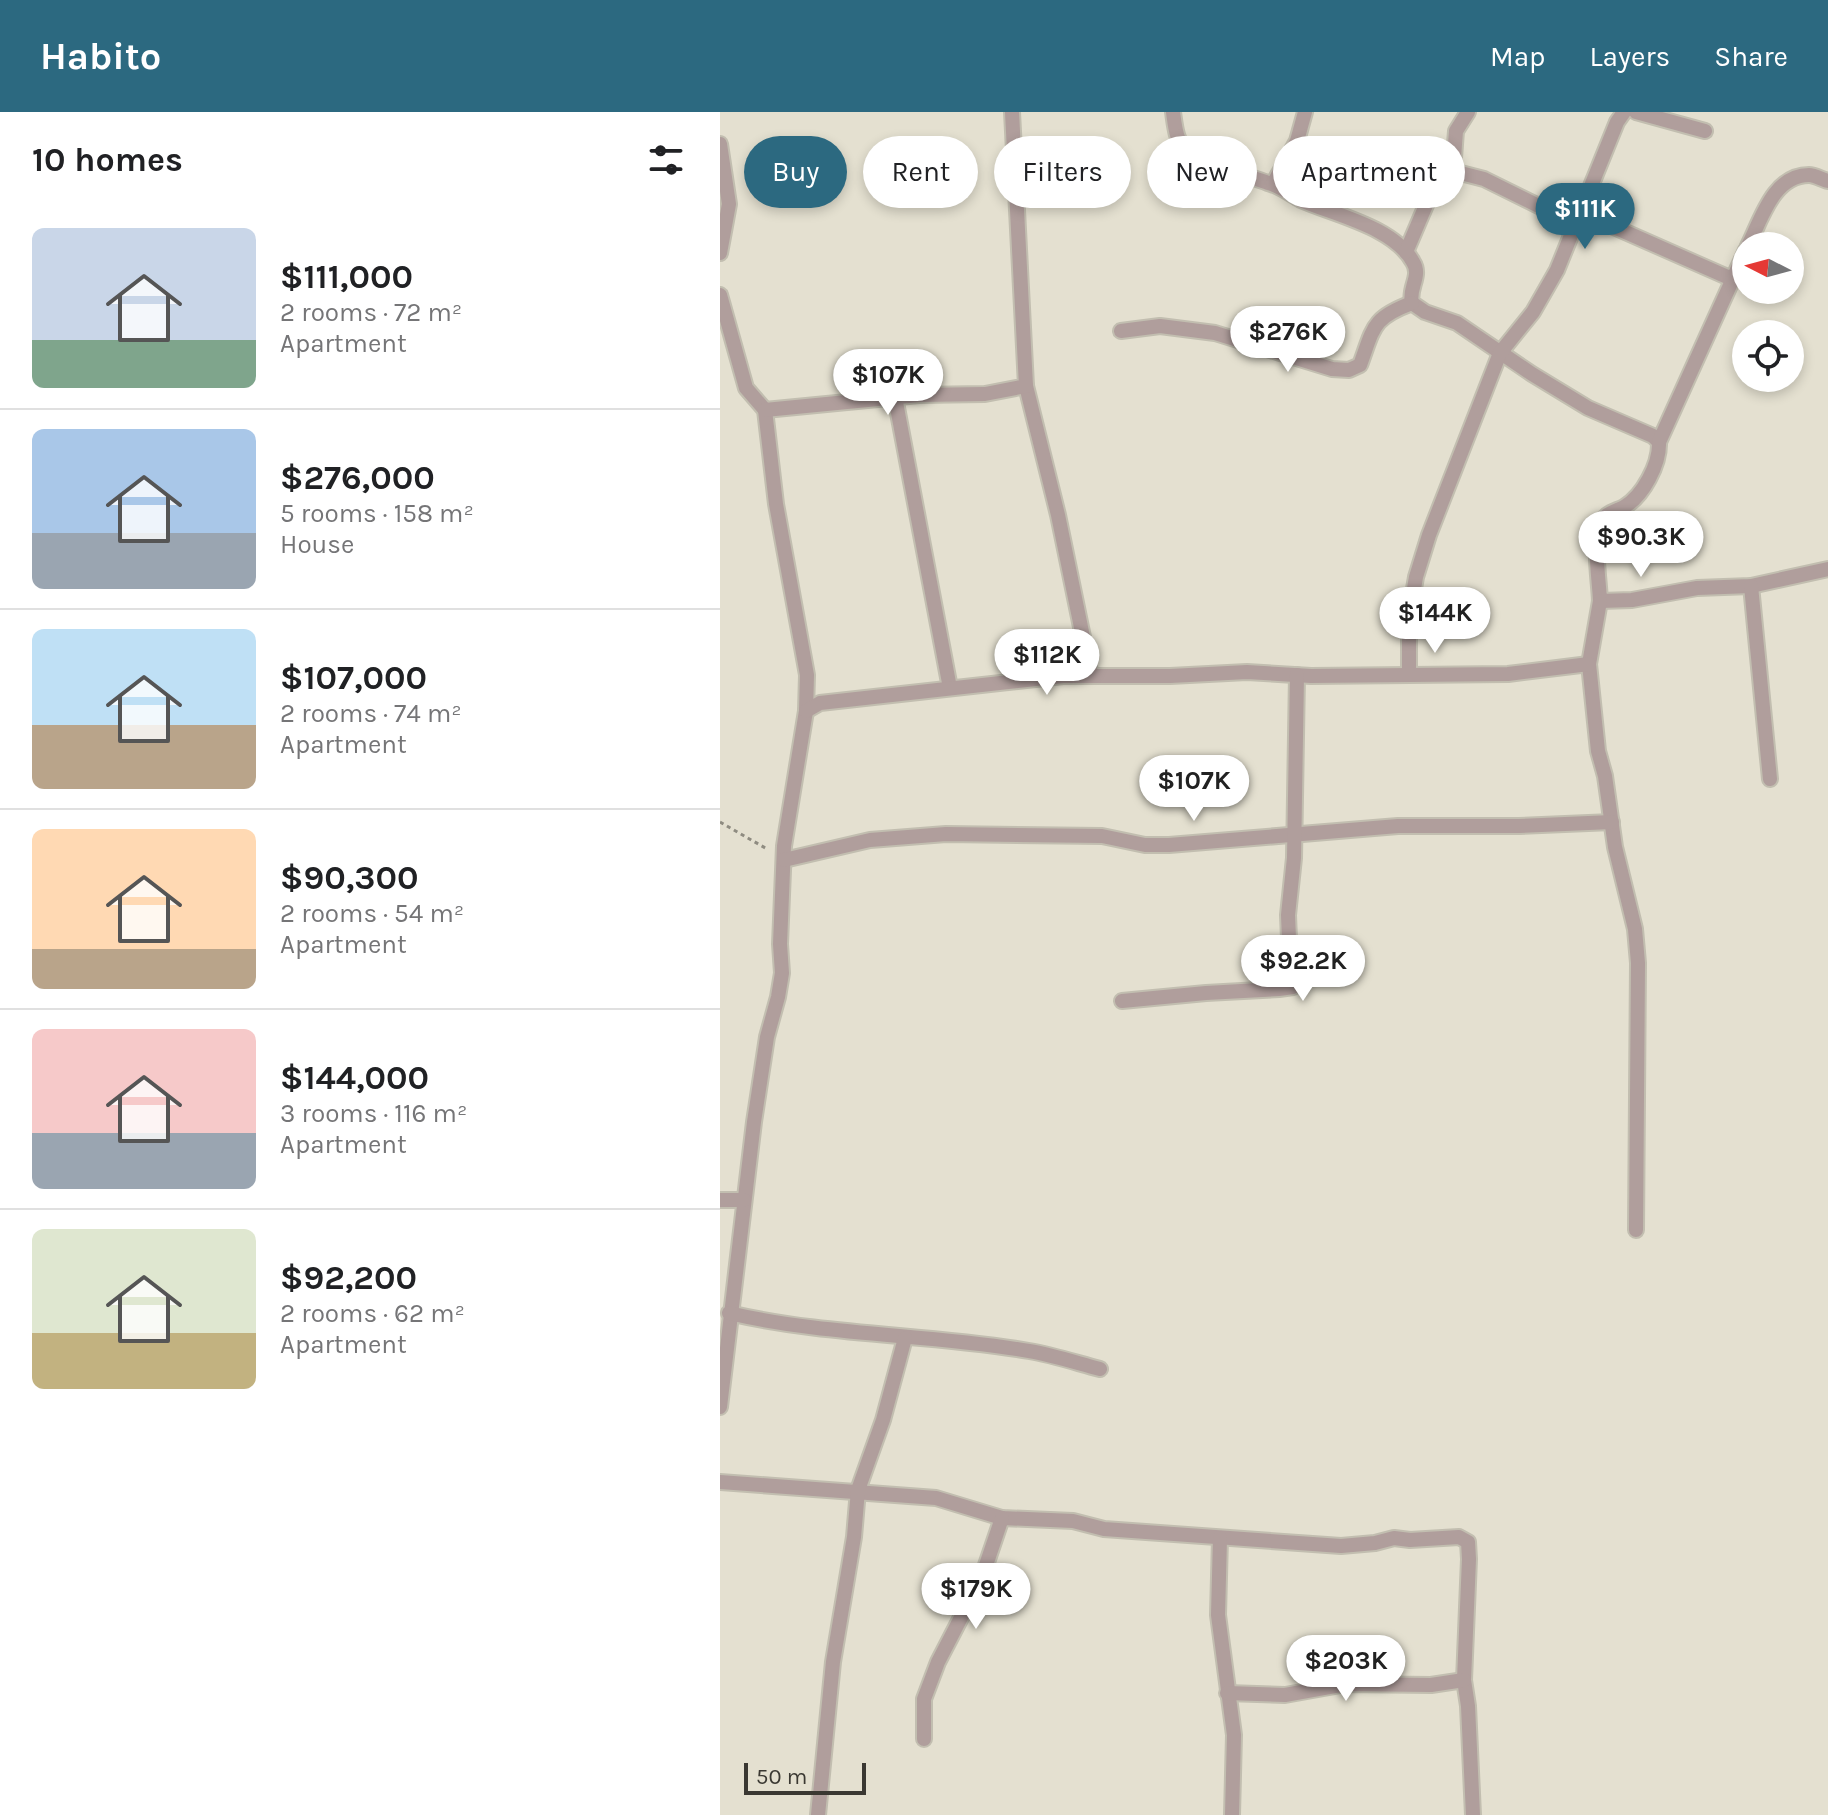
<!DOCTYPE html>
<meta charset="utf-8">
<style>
:root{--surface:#fff;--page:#f2f2f2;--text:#202124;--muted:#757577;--line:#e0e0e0;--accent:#2c6980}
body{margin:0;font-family:Karla,sans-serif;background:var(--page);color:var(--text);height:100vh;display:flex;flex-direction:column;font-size:30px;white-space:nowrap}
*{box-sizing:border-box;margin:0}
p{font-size:26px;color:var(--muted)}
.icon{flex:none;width:44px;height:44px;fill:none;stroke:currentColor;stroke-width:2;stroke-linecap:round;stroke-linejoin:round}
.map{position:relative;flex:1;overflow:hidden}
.side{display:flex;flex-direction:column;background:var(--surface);width:720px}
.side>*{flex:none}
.hud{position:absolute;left:24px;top:24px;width:760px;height:72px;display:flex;gap:16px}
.needle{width:52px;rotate:276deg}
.controls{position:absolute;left:1012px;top:120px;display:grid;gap:16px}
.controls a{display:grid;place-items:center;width:72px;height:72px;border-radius:50%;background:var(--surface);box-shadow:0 4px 12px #0003;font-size:40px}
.scale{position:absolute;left:24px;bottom:20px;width:122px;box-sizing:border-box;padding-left:8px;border:4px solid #3a3832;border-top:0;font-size:22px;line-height:28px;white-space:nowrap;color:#3a3832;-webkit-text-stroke:6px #e4e0d0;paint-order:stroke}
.price{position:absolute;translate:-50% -68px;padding:0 18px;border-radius:28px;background:#fff;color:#222;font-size:26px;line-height:52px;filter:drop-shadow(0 2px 4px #0008)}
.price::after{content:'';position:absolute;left:50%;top:48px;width:24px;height:18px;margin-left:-12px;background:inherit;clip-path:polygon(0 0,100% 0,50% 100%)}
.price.current{background:var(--accent);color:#fff}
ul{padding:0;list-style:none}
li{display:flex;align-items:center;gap:24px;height:200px;padding:0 32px}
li+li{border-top:2px solid var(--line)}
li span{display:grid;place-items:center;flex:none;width:224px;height:160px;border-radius:12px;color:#555}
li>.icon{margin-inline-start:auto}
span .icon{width:96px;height:96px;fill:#fffc;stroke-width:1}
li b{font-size:34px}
h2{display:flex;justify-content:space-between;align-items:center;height:96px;padding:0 32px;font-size:34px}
.chip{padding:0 28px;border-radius:36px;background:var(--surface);box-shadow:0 4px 12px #0003;font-size:28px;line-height:72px}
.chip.current{background:var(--accent);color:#fff}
header{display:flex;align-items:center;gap:48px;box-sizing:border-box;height:112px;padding:0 40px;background:var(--accent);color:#fff}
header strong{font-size:38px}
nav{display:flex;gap:44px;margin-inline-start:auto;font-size:28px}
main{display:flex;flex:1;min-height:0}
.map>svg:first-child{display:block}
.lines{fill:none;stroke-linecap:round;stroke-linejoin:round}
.street-casing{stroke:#c2beb0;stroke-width:18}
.path{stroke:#8f8c81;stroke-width:3;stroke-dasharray:4 4;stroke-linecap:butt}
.street{stroke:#b09e9c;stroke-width:14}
</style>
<header>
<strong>Habito</strong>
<nav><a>Map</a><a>Layers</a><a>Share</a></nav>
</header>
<main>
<section class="side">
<h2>10 homes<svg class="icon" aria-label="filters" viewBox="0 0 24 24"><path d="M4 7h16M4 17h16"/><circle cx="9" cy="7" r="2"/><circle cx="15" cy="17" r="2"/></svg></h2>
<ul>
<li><span style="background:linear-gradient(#c9d6e8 70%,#7fa58c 0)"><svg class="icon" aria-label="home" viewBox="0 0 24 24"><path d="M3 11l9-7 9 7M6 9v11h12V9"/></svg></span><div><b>$111,000</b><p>2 rooms · 72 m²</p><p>Apartment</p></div></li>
<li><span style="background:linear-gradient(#a9c7e8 65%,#9aa5b1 0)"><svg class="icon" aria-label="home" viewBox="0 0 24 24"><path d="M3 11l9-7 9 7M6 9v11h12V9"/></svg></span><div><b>$276,000</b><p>5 rooms · 158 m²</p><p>House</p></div></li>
<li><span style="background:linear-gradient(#bfe0f5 60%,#b9a48a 0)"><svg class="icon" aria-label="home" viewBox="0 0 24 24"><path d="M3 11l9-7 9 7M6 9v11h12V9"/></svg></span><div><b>$107,000</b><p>2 rooms · 74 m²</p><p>Apartment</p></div></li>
<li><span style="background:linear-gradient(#ffd9b3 75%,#b9a48a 0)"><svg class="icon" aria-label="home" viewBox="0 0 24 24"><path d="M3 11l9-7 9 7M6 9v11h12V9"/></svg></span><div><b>$90,300</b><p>2 rooms · 54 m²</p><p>Apartment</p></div></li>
<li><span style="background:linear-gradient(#f6c9c9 65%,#9aa5b1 0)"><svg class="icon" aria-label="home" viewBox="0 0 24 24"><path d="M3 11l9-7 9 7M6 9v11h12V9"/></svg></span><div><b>$144,000</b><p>3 rooms · 116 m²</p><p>Apartment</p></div></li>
<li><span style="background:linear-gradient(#dfe7d0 65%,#c2b280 0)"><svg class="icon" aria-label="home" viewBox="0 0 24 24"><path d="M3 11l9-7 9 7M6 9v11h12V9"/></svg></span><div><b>$92,200</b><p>2 rooms · 62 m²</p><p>Apartment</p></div></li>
</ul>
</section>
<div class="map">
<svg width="1108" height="1703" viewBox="0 0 1108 1703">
<rect width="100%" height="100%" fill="#e4e0d0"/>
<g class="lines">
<g class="street-casing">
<g id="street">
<path d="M453 0C455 14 456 30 467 40 481 52 530 64 548 71 560 74 570 82 581 88 615 103 674 115 693 150 702 164 688 176 692 191L705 200 737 211 812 262 868 296 933 324 939 330"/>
<polyline points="916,0 985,19"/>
<polyline points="0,32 9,92 0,141"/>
<polyline points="733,59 736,19 748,0"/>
<polyline points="553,72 577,29 585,0"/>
<polyline points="860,100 1012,167"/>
<path d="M1028 134C1041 108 1053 63 1089 63 1095 63 1103 68 1108 69"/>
<path d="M1026 138 939 330C940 352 923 384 904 395 894 400 884 401 881 413 873 437 879 465 880 489L912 488 977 476 1031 474 1108 457"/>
<polyline points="686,140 715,72 733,59 764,67 855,112"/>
<polyline points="0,183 26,276 45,298 56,392 87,563 86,599 64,734 60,832 62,861 58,885 47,925 34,1010 0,1295"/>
<path d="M401 219 440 214 495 221 612 257 629 258 640 253C654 215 652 206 692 191"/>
<polyline points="306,274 338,403 371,564"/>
<polyline points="175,285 230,576"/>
<polyline points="45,298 199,283 265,282 306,274 292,0"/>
<polyline points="1031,474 1050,667"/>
<polyline points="880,489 869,552 878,639 885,664 895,735 915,817 918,851 916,1118"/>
<polyline points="689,562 689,506 696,465 709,423 780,241 813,200 837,158 897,10 904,0"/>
<polyline points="86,599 100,591 343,564 450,564 527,560 591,564 788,562 869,552"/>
<polyline points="64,748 150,728 226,722 382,724 425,733 449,733 678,714 799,714 892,710"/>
<polyline points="402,889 486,881 559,877 573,875 582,867 583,860 569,827 568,803 574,746 577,563"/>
<polyline points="0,1088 24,1088"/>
<path d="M9 1201C107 1224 210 1222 309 1239 333 1243 357 1251 380 1257"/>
<polyline points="0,1370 216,1386 282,1406 353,1409 384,1417 621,1434 655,1431 674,1426 690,1428 739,1425 748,1430 749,1447 744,1568 748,1594 753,1703"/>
<polyline points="500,1426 498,1503 514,1623 512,1703"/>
<polyline points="507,1581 565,1583 626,1572 711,1573 744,1568"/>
<polyline points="204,1627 204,1587 218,1550 262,1465 282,1406"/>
<polyline points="98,1703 113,1550 134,1425 138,1378 163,1308 185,1226"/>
</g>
</g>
<polyline class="path" points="0,710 47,737"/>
<use href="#street" class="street"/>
</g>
</svg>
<div class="controls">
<a><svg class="needle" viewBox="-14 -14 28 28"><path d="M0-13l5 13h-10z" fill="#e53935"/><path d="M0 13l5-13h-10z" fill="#757577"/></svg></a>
<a><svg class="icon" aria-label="locate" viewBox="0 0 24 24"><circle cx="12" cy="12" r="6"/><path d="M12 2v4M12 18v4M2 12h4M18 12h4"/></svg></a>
</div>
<div class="scale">50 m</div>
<b class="price current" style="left:865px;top:139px">$111K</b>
<b class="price" style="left:568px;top:262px">$276K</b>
<b class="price" style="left:168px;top:305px">$107K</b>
<b class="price" style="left:921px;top:467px">$90.3K</b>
<b class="price" style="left:715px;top:543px">$144K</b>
<b class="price" style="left:327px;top:585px">$112K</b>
<b class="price" style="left:474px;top:711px">$107K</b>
<b class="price" style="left:583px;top:891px">$92.2K</b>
<b class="price" style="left:256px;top:1519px">$179K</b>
<b class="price" style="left:626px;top:1591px">$203K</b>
<div class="hud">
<a class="chip current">Buy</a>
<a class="chip">Rent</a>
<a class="chip">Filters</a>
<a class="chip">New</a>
<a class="chip">Apartment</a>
</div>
</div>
</main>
